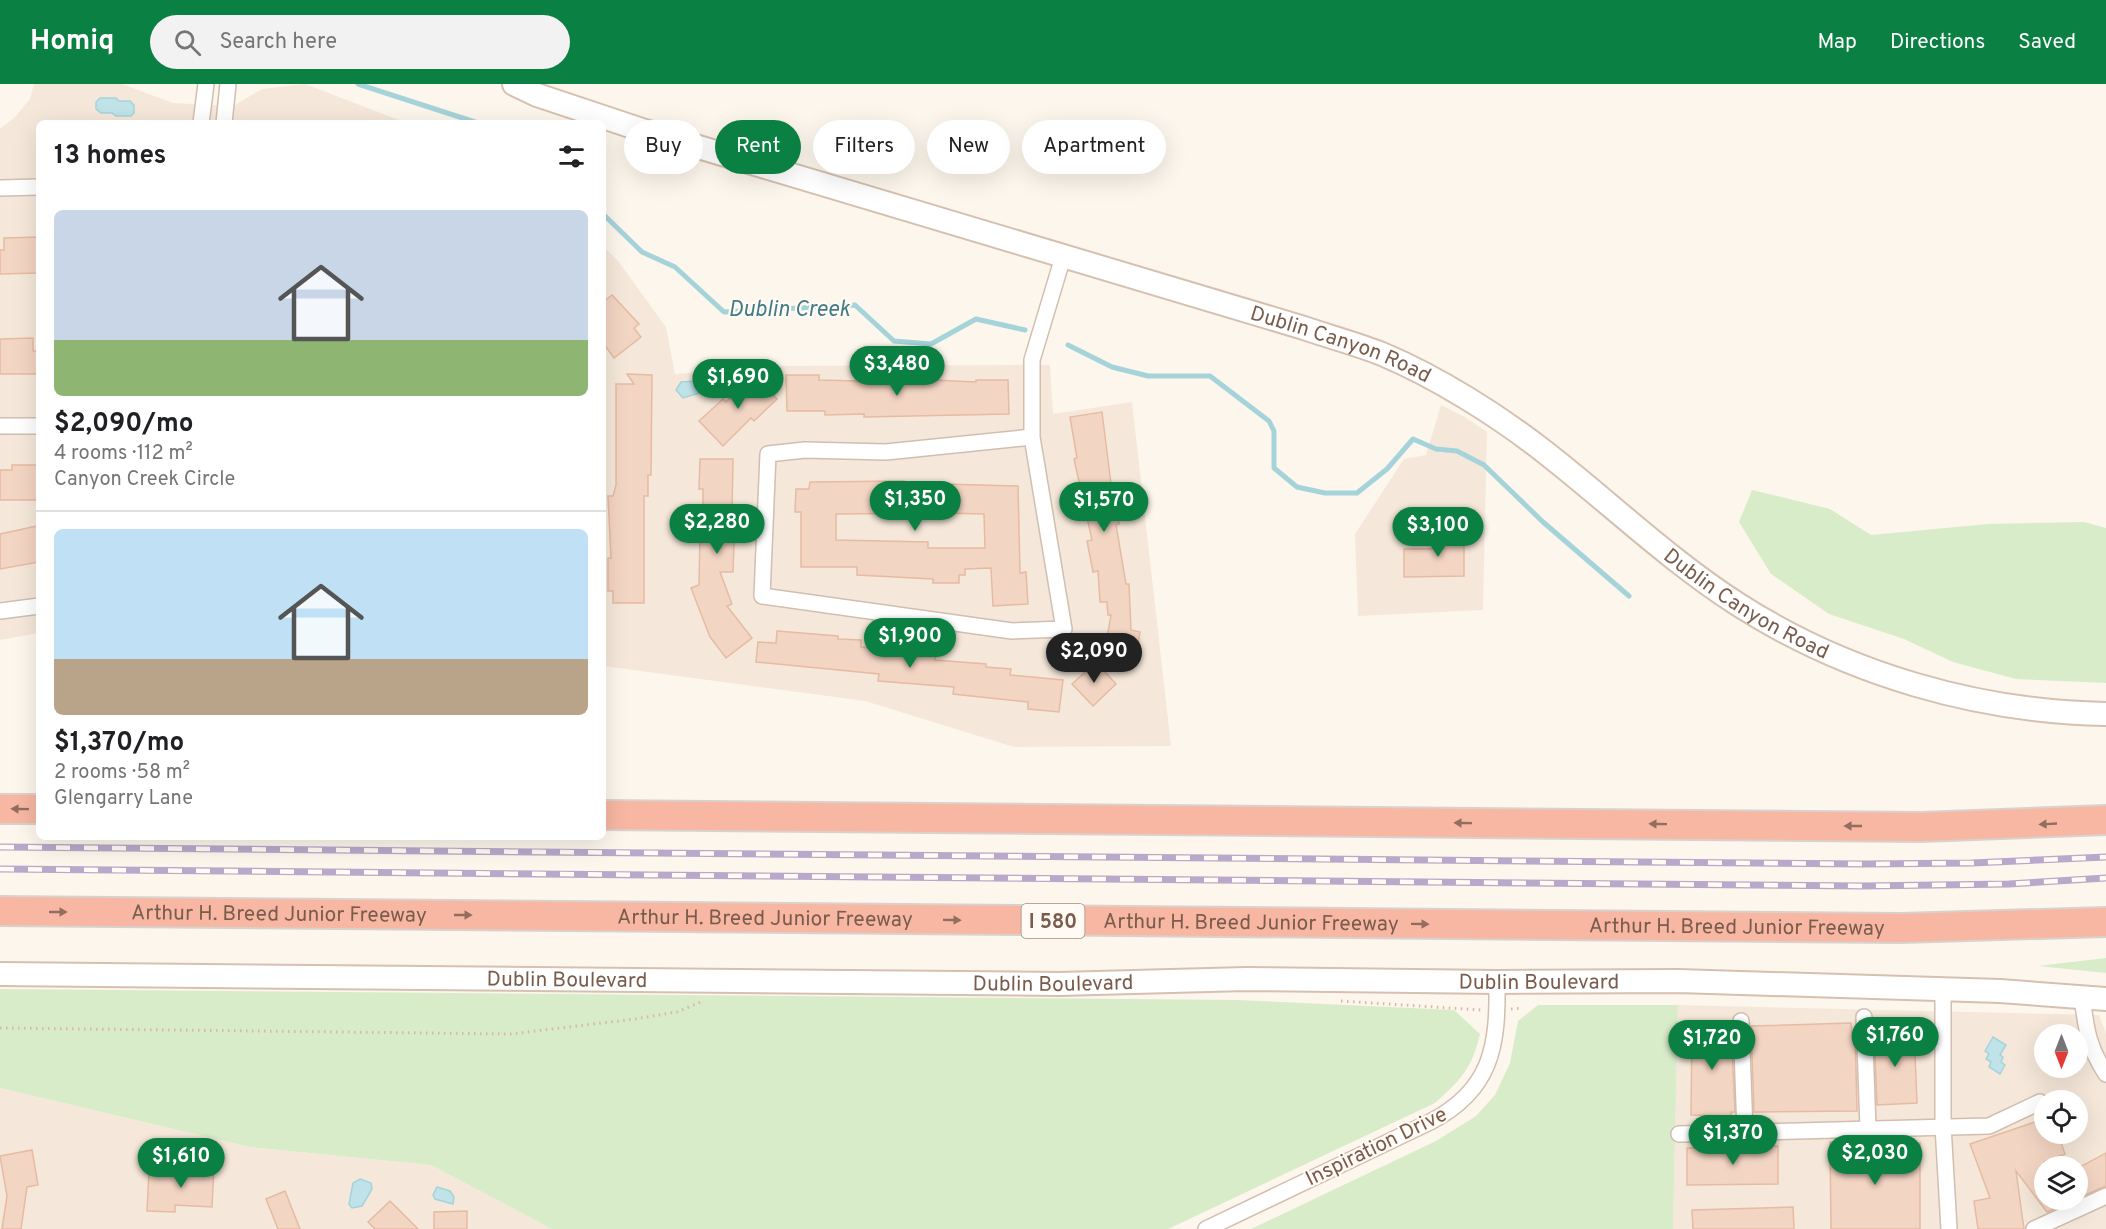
<!DOCTYPE html>
<meta charset="utf-8">
<style>
:root{--surface:#fff;--page:#f2f2f2;--text:#202124;--muted:#757577;--line:#e0e0e0;--accent:#0b8043}
body{margin:0;font-family:Overpass,sans-serif;background:var(--page);color:var(--text);height:100vh;display:flex;flex-direction:column;font-size:22px;white-space:nowrap}
*{box-sizing:border-box;margin:0}
p{font-size:20px;color:var(--muted)}
.icon{flex:none;width:33px;height:33px;fill:none;stroke:currentColor;stroke-width:2;stroke-linecap:round;stroke-linejoin:round}
.map{position:relative;flex:1;overflow:hidden}
.panel{position:absolute;left:36px;top:36px;width:570px;height:720px;display:flex;flex-direction:column;background:var(--surface);border-radius:9px;box-shadow:0 6px 24px #0002}
.panel>*{flex:none}
.top-card{position:absolute;left:624px;top:36px;width:570px;height:54px;display:flex;gap:12px}
.needle{width:39px;rotate:180deg}
.buttons{position:absolute;left:2034px;top:940px;display:grid;gap:12px}
.buttons a{display:grid;place-items:center;width:54px;height:54px;border-radius:50%;background:var(--surface);box-shadow:0 6px 24px #0002;font-size:30px}
.price{position:absolute;translate:-50% -51px;padding:0 14px;border-radius:21px;background:var(--accent);color:#fff;font-size:20px;line-height:39px;filter:drop-shadow(0 2px 3px #0008)}
.price::after{content:'';position:absolute;left:50%;top:36px;width:18px;height:14px;margin-left:-9px;background:inherit;clip-path:polygon(0 0,100% 0,50% 100%)}
.price.active{background:#222;color:#fff}
ul{padding:0;list-style:none}
li{display:grid;align-content:center;gap:12px;height:318px;padding:0 18px}
li+li{border-top:2px solid var(--line)}
li span{display:grid;place-items:center;height:186px;border-radius:9px;color:#555}
li>.icon{margin-inline-start:auto}
span .icon{width:108px;height:108px;fill:#fffc;stroke-width:1}
li b{font-size:26px}
h2{display:flex;justify-content:space-between;align-items:center;height:72px;padding:0 18px;font-size:26px}
.chip{padding:0 21px;border-radius:27px;background:var(--surface);box-shadow:0 6px 24px #0002;font-size:21px;line-height:54px}
.chip.active{background:var(--accent);color:#fff}
header{display:flex;align-items:center;gap:36px;box-sizing:border-box;height:84px;padding:0 30px;background:var(--accent);color:#fff}
header strong{font-size:28px}
nav{display:flex;gap:33px;margin-inline-start:auto;font-size:21px}
.search{width:420px;height:54px;background:var(--page);display:flex;align-items:center;gap:15px;box-sizing:border-box;padding:0 21px;border-radius:33px;color:var(--muted);font-size:22px}
.map>svg:first-child{display:block}
.residential{fill:#f5e8da;fill-rule:evenodd}
.green{fill:#d8ecc9}
.water{fill:#bfe3e8;stroke:#a5d3da;stroke-width:1.5}
.lines{fill:none;stroke-linecap:round;stroke-linejoin:round}
.stream{stroke:#a5d3da;stroke-width:5}
.building{fill:#f3d5c3;stroke:#e6bba3;stroke-width:1.5;fill-rule:evenodd}
.street-casing{stroke:#d1beb0;stroke-width:18}
.secondary-casing{stroke:#d6c0b0;stroke-width:26}
.highway-casing{stroke:#dad1cd;stroke-width:32}
.path{stroke:#d9b8a5;stroke-width:3;stroke-dasharray:1.5 4.5;stroke-linecap:butt}
.street{stroke:#fff;stroke-width:15}
.secondary{stroke:#fff;stroke-width:22}
.highway{stroke:#f7b7a3;stroke-width:28}
.rail-casing{stroke:#b9a8c9;stroke-width:7}
.rail{stroke:#fffaf3;stroke-width:4.5;stroke-dasharray:14;stroke-linecap:butt}
.oneway{fill:#936e5e}
.labels{text-anchor:middle;stroke-width:4.5;stroke-linejoin:round;paint-order:stroke}
.shield{fill:#fffaf3;stroke:#a28b7f;stroke-width:1.5}
.shield-label{font-size:20px;font-weight:bold;fill:#7a5c4d}
.street-label{font-size:21px;fill:#7a5c4d;stroke:#fffaf3}
.water-label{font-size:22px;font-style:italic;fill:#437c86;stroke:#fffaf3}
</style>
<header>
<strong>Homiq</strong>
<div class="search"><svg class="icon" aria-label="search" viewBox="0 0 24 24"><circle cx="10" cy="10" r="6"/><path d="M15 15l6 6"/></svg>Search here</div>
<nav><a>Map</a><a>Directions</a><a>Saved</a></nav>
</header>
<div class="map">
<svg width="2106" height="1145" viewBox="0 0 2106 1145">
<rect width="100%" height="100%" fill="#fdf6ec"/>
<g class="residential">
<polygon points="34,0 122,0 173,19 233,22 262,5 305,0 407,39 39,39 39,549 0,556 0,45 15,33 30,15"/>
<polygon points="603,162 618,177 666,243 675,290 775,282 1050,281 1053,330 1132,318 1171,662 1014,663 865,617 603,582"/>
<polygon points="1441,321 1463,332 1487,348 1483,526 1358,532 1355,450 1404,375 1426,371"/>
<path d="M1678 921 2099 931 2106 949V1145H1673ZM2044 951H2078V984H2044ZM2044 1017H2078V1050H2044ZM2044 1083H2078V1116H2044Z"/>
<polygon points="0,1004 250,1063 431,1081 552,1145 0,1145"/>
</g>
<g class="green">
<polygon points="1752,406 1830,425 1871,451 1988,440 2084,438 2106,444 2106,599 2016,595 1953,578 1904,555 1829,530 1771,490 1739,438"/>
<polygon points="2106,874 2106,889 2038,882"/>
<path d="M0 905 1237 916 1454 926 1480 950C1472 984 1461 996 1435 1019L1168 1145H552L431 1081 250 1063 0 1004Z"/>
<polygon points="1538,921 1678,921 1673,1145 1251,1145 1436,1057 1476,1032 1495,1011 1510,979 1518,937"/>
</g>
<g class="water">
<polygon points="100,14 116,14 119,17 130,17 134,21 134,29 131,32 116,32 112,29 101,29 96,25 96,18"/>
<polygon points="697,297 702,304 700,309 683,314 676,306 681,298"/>
<polygon points="1993,953 2006,961 2000,971 2003,973 2001,978 2005,981 2000,990 1989,983 1991,978 1986,975 1989,970 1985,967"/>
<polygon points="360,1095 371,1099 372,1105 362,1122 352,1124 349,1120 353,1099"/>
<polygon points="437,1103 450,1107 454,1113 453,1120 435,1115 433,1111"/>
</g>
<g class="lines">
<g class="stream">
<polyline points="358,0 478,39"/>
<polyline points="603,130 642,168 675,183 724,228 855,221 894,257 931,260 976,235 1025,246"/>
<polyline points="1068,261 1112,283 1148,292 1210,292 1269,337 1274,347 1274,384 1297,403 1325,409 1357,409 1387,385 1413,355 1436,365 1457,367 1484,381 1543,438 1629,512"/>
</g>
</g>
<g class="building">
<polygon points="39,153 39,189 0,190 0,166 4,166 4,154"/>
<polygon points="612,211 639,240 634,244 641,253 614,274 603,259 603,218"/>
<polygon points="33,254 33,267 39,267 39,290 0,290 0,255"/>
<polygon points="627,290 652,291 651,391 648,391 648,412 644,412 644,519 613,519 613,507 608,507 608,474 611,474 608,412 613,412 616,401 616,300 634,300"/>
<polygon points="754,291 777,315 754,337 751,334 723,362 699,337 723,315 726,318"/>
<polygon points="786,291 819,291 819,296 857,297 933,296 976,298 976,296 1008,296 1009,330 864,333 864,330 825,331 825,327 787,327"/>
<polygon points="1102,328 1111,400 1119,440 1116,441 1126,500 1129,500 1131,546 1140,548 1135,578 1104,572 1111,531 1108,531 1107,518 1100,518 1098,487 1093,488 1087,457 1092,456 1074,375 1077,374 1070,333"/>
<polygon points="700,375 733,375 732,430 735,430 733,488 720,488 732,520 727,522 752,554 726,574 710,553 691,504 699,501 700,448 691,448 692,431 703,431 703,405 699,405"/>
<polygon points="12,381 39,381 39,416 0,416 0,386 12,386"/>
<path d="M904 397V399L1018 402 1020 489 1026 488 1028 520 993 522 991 484 965 485V491H959V499H933V495L857 491V483H801V428H795L796 405H809L810 398ZM941 429 984 430 985 464H928V458L836 456V430Z"/>
<polygon points="37,442 39,478 0,485 0,450"/>
<polygon points="1444,443 1464,443 1464,492 1404,493 1404,465 1444,465"/>
<polygon points="777,547 838,552 838,555 861,556 861,563 936,571 935,576 986,580 986,583 1011,585 1010,591 1063,596 1059,628 1028,625 1028,618 953,610 954,603 878,597 879,590 756,578 758,558 776,559"/>
<polygon points="1096,578 1116,600 1093,622 1072,600"/>
<polygon points="1851,939 1852,949 1855,949 1857,1027 1754,1028 1751,942"/>
<polygon points="1692,941 1731,941 1735,1028 1731,1028 1731,1032 1691,1031"/>
<polygon points="1914,947 1917,1019 1877,1021 1874,949"/>
<polygon points="2044,1035 2044,1050 2058,1050 2065,1070 2044,1078 2044,1116 2074,1116 2047,1128 2016,1087 2024,1145 1978,1145 1974,1117 1990,1114 1970,1060"/>
<polygon points="1870,1057 1870,1060 1920,1059 1920,1145 1831,1145 1830,1058"/>
<polygon points="1778,1062 1778,1100 1687,1101 1687,1064"/>
<polygon points="32,1066 38,1101 27,1103 21,1145 2,1145 7,1112 0,1072"/>
<polygon points="2106,1069 2106,1102 2078,1114 2078,1084"/>
<polygon points="191,1081 214,1082 212,1123 175,1121 175,1128 147,1127 149,1087 190,1089"/>
<polygon points="285,1107 300,1145 278,1145 266,1115"/>
<polygon points="390,1117 418,1145 375,1145 368,1138"/>
<polygon points="1793,1123 1794,1145 1693,1145 1692,1126"/>
<polygon points="467,1127 467,1145 434,1145 434,1128"/>
</g>
<g class="lines">
<g class="street-casing">
<g id="street">
<polyline points="201,39 206,0"/>
<polyline points="224,39 228,0"/>
<polyline points="0,104 39,103"/>
<polyline points="0,342 39,342"/>
<polyline points="1032,353 886,368 805,366 768,370 762,512 1012,547 1064,545 1032,353 1032,276 1063,173"/>
<polyline points="0,527 39,522"/>
<polyline points="1943,907 1943,1042 1949,1145"/>
<path d="M2082 913C2086 944 2088 963 2106 990"/>
<polyline points="1864,933 1868,1044"/>
<polyline points="1741,937 1745,1048"/>
<polyline points="1679,1050 1989,1042 2040,1018"/>
<path d="M1206 1145 1430 1038C1492 1006 1498 962 1497 898"/>
<polyline points="2034,1145 2106,1112"/>
</g>
</g>
<g class="secondary-casing">
<g id="secondary">
<path id="s1" d="M514 0 537 11 645 47 1304 244C1330 253 1357 260 1382 270 1437 293 1499 332 1546 369 1610 419 1670 477 1739 521 1847 590 1978 628 2106 630"/>
<path id="s2" d="M0 890 1059 900 1246 895 1497 898 1678 897 2000 907 2106 915"/>
</g>
</g>
<g class="highway-casing">
<g id="highway">
<polyline points="0,725 39,725"/>
<polyline points="603,731 1921,743 2106,736"/>
<path id="s3" d="M0 827 1901 844 2106 838"/>
</g>
</g>
<g class="path">
<polyline points="1341,917 1481,926"/>
<polyline points="1511,925 1523,924"/>
<polyline points="0,944 511,950 635,935 677,928 703,917"/>
</g>
<use href="#street" class="street"/>
<use href="#secondary" class="secondary"/>
<use href="#highway" class="highway"/>
<g class="rail-casing">
<g id="rail">
<polyline points="0,763 1864,780 1972,779 2106,773"/>
<polyline points="0,785 1863,802 2009,800 2106,794"/>
</g>
</g>
<use href="#rail" class="rail"/>
</g>
<defs><path id="oneway-solid" d="M-6-.8H1V-3.2L6.5 0L1 3.2V.8H-6Z" transform="scale(1.5)"/></defs>
<g class="oneway">
<use href="#oneway-solid" transform="translate(20 725) rotate(-179)"/>
<use href="#oneway-solid" transform="translate(1463 739) rotate(-179)"/>
<use href="#oneway-solid" transform="translate(1658 740) rotate(-179)"/>
<use href="#oneway-solid" transform="translate(2048 740) rotate(177)"/>
<use href="#oneway-solid" transform="translate(1853 742) rotate(-180)"/>
<use href="#oneway-solid" transform="translate(58 828)"/>
<use href="#oneway-solid" transform="translate(463 831)"/>
<use href="#oneway-solid" transform="translate(952 836) rotate(1)"/>
<use href="#oneway-solid" transform="translate(1420 840) rotate(1)"/>
</g>
<g class="labels">
<rect class="shield" x="1021.5" y="820" width="63" height="34" rx="4.5"/>
<g class="shield-label">
<text x="1053" y="844">I 580</text>
</g>
<g class="street-label">
<text dy="7" stroke="none"><textPath href="#s1" startOffset="867">Dublin Canyon Road</textPath></text>
<text dy="7" stroke="none"><textPath href="#s1" startOffset="1353">Dublin Canyon Road</textPath></text>
<text dy="7" stroke="none"><textPath href="#s3" startOffset="279">Arthur H. Breed Junior Freeway</textPath></text>
<text dy="7" stroke="none"><textPath href="#s3" startOffset="765">Arthur H. Breed Junior Freeway</textPath></text>
<text dy="7" stroke="none"><textPath href="#s3" startOffset="1251">Arthur H. Breed Junior Freeway</textPath></text>
<text dy="7" stroke="none"><textPath href="#s3" startOffset="1737">Arthur H. Breed Junior Freeway</textPath></text>
<text dy="7" stroke="none"><textPath href="#s2" startOffset="567">Dublin Boulevard</textPath></text>
<text dy="7" stroke="none"><textPath href="#s2" startOffset="1539">Dublin Boulevard</textPath></text>
<text dy="7" stroke="none"><textPath href="#s2" startOffset="1053">Dublin Boulevard</textPath></text>
<text transform="translate(1376 1062) rotate(-26)" y="7">Inspiration Drive</text>
</g>
<g class="water-label">
<text x="789" y="232">Dublin Creek</text>
</g>
</g>
</svg>
<div class="buttons">
<a><svg class="needle" viewBox="-14 -14 28 28"><path d="M0-13l5 13h-10z" fill="#e53935"/><path d="M0 13l5-13h-10z" fill="#757577"/></svg></a>
<a><svg class="icon" aria-label="locate" viewBox="0 0 24 24"><circle cx="12" cy="12" r="6"/><path d="M12 2v4M12 18v4M2 12h4M18 12h4"/></svg></a>
<a><svg class="icon" aria-label="layers" viewBox="0 0 24 24"><path d="M12 4l9 5-9 5-9-5zM3 14l9 5 9-5"/></svg></a>
</div>
<b class="price" style="left:897px;top:313px">$3,480</b>
<b class="price" style="left:738px;top:326px">$1,690</b>
<b class="price" style="left:915px;top:448px">$1,350</b>
<b class="price" style="left:1104px;top:449px">$1,570</b>
<b class="price" style="left:717px;top:471px">$2,280</b>
<b class="price" style="left:1438px;top:474px">$3,100</b>
<b class="price" style="left:910px;top:585px">$1,900</b>
<b class="price active" style="left:1094px;top:600px">$2,090</b>
<b class="price" style="left:1895px;top:984px">$1,760</b>
<b class="price" style="left:1712px;top:987px">$1,720</b>
<b class="price" style="left:1733px;top:1082px">$1,370</b>
<b class="price" style="left:1875px;top:1102px">$2,030</b>
<b class="price" style="left:181px;top:1105px">$1,610</b>
<div class="top-card">
<a class="chip">Buy</a>
<a class="chip active">Rent</a>
<a class="chip">Filters</a>
<a class="chip">New</a>
<a class="chip">Apartment</a>
</div>
<section class="panel">
<h2>13 homes<svg class="icon" aria-label="filters" viewBox="0 0 24 24"><path d="M4 7h16M4 17h16"/><circle cx="9" cy="7" r="2"/><circle cx="15" cy="17" r="2"/></svg></h2>
<ul>
<li><span style="background:linear-gradient(#c9d6e8 70%,#8fb573 0)"><svg class="icon" aria-label="home" viewBox="0 0 24 24"><path d="M3 11l9-7 9 7M6 9v11h12V9"/></svg></span><div><b>$2,090/mo</b><p>4 rooms · 112 m²</p><p>Canyon Creek Circle</p></div></li>
<li><span style="background:linear-gradient(#bfe0f5 70%,#b9a48a 0)"><svg class="icon" aria-label="home" viewBox="0 0 24 24"><path d="M3 11l9-7 9 7M6 9v11h12V9"/></svg></span><div><b>$1,370/mo</b><p>2 rooms · 58 m²</p><p>Glengarry Lane</p></div></li>
</ul>
</section>
</div>
